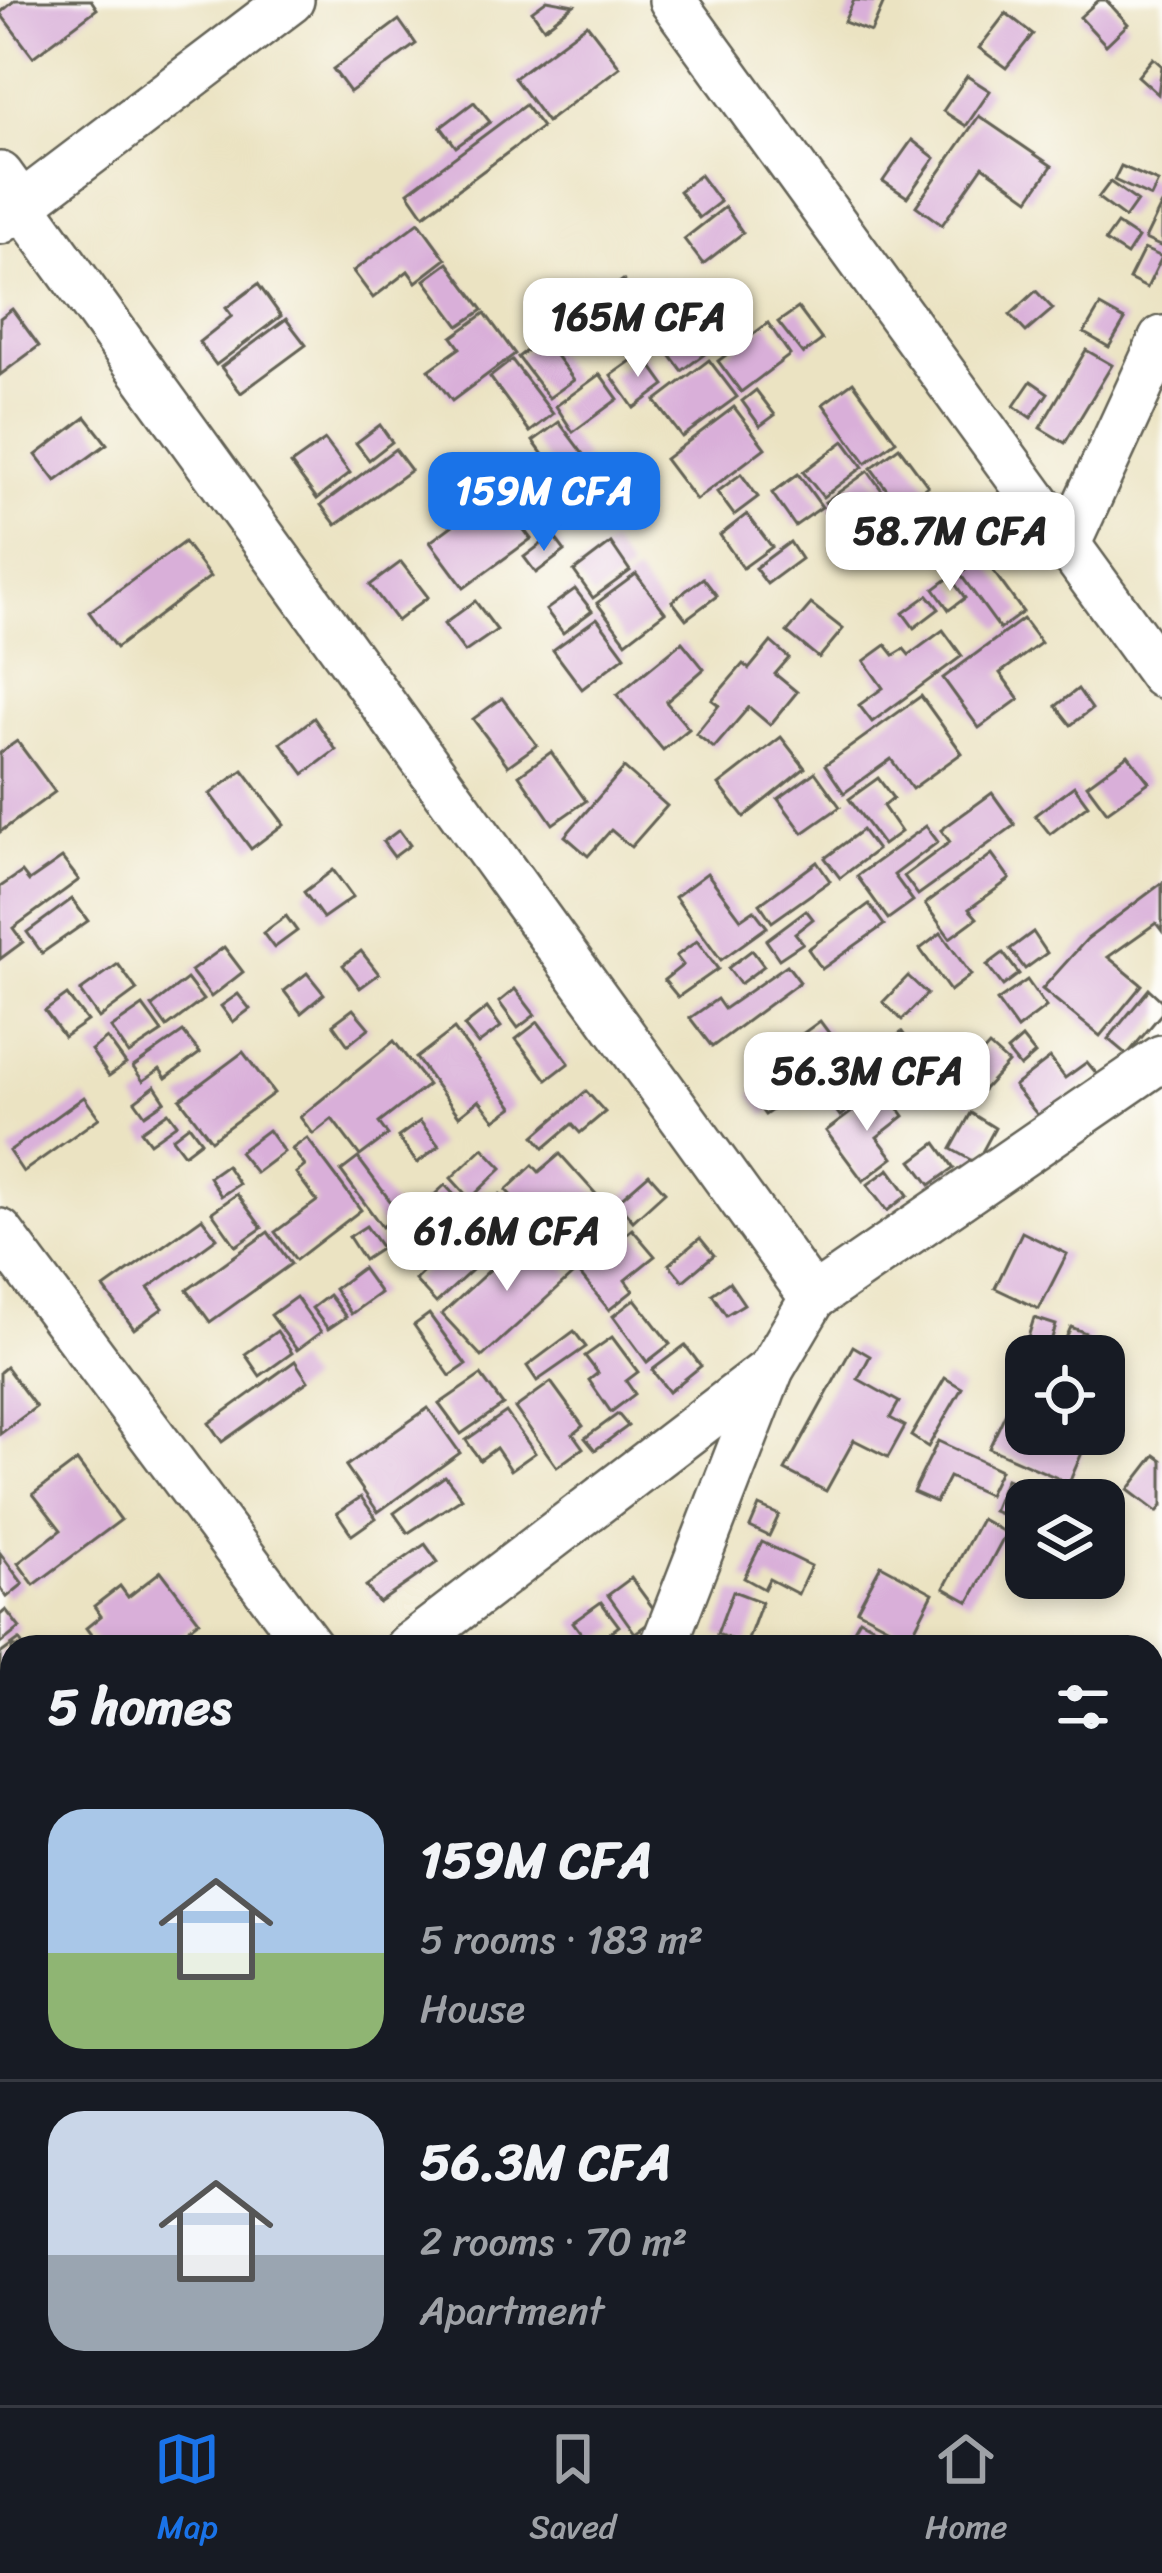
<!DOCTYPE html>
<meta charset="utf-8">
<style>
:root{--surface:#171b24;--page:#242831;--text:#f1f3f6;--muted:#9ea1a6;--line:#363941;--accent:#1a73e8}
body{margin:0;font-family:Sriracha,sans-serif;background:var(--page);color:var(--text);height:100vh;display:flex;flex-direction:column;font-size:45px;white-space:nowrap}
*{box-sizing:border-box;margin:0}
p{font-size:39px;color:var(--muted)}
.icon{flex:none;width:66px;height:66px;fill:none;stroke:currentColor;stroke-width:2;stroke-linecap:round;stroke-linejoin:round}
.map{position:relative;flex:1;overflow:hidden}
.drawer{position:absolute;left:0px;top:1635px;width:1164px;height:771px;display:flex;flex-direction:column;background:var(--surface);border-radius:36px 36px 0 0;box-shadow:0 6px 18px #0003}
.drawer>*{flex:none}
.controls{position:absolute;left:1005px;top:1335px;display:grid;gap:24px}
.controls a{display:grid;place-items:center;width:120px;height:120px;border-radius:24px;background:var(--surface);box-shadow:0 6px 18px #0003;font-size:60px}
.price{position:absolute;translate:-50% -102px;padding:0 27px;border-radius:24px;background:#fff;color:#222;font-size:39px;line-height:78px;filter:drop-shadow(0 3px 6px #0008)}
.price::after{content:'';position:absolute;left:50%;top:72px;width:36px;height:27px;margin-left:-18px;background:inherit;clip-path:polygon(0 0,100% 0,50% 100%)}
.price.active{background:var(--accent);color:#fff}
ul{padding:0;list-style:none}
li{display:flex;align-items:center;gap:36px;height:300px;padding:0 48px}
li+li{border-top:3px solid var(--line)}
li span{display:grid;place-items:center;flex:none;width:336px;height:240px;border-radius:36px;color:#555}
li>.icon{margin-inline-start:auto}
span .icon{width:144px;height:144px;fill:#fffc;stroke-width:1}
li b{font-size:51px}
h2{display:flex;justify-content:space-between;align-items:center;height:144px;padding:0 48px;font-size:51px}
.tabs{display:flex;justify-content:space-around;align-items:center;height:168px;border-top:3px solid var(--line);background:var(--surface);font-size:33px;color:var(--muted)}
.tabs a{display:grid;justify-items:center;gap:6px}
.tabs .active{color:var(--accent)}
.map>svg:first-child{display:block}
.building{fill:#d9afd9}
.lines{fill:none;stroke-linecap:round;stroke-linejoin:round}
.minor-casing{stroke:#646256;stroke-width:50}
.tertiary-casing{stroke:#646256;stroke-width:62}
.minor{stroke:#fff;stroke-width:45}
.tertiary{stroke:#fff;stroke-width:57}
</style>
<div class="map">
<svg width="1162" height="2405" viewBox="0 0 1162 2405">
<rect width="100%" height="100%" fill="#fdfcf7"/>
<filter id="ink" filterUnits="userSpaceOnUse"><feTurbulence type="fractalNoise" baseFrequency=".00833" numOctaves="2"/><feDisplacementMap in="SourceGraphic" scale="24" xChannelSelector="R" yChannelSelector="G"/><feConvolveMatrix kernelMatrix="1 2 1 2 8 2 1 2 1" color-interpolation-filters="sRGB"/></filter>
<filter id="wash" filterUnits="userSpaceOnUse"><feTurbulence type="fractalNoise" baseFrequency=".004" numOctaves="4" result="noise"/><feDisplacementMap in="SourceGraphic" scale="48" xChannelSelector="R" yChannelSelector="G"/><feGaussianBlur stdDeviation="2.7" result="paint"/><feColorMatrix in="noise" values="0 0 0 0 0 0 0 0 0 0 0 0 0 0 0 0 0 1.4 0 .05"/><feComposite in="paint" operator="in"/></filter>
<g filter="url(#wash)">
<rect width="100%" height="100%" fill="#ebe3c2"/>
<g id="blocks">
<g class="building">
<polygon points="15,0 91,0 97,9 33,57 0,13"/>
<polygon points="547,0 574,5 544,28 532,11"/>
<polygon points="854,0 884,2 871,32 844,22"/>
<polygon points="1099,0 1106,0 1128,24 1106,45 1080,17"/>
<polygon points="1006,13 1033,34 1006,68 979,48"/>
<polygon points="399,20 416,44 350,92 333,69"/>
<polygon points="587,24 620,67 547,122 514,78"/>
<polygon points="1153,58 1162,66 1158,94 1138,76"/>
<polygon points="967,76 990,91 966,126 943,111"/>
<polygon points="474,102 490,122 456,147 441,127"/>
<polygon points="525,105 542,127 424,215 408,192"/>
<polygon points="979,116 1052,166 1029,199 983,166 942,225 916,206"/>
<polygon points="912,140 935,158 907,197 883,181"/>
<polygon points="1121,166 1158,182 1151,197 1114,180"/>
<polygon points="700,175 720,202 699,218 679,191"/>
<polygon points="1110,182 1137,201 1125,218 1098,198"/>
<polygon points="1162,204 1162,247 1145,239"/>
<polygon points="725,207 743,233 703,264 684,239"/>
<polygon points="419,222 446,259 416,282 408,271 373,298 353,271"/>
<polygon points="1117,224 1138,238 1127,255 1105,241"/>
<polygon points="1144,249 1162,257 1147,288 1129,279"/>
<polygon points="448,263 483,310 459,326 425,280"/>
<polygon points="623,280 638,300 600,328 585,308"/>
<polygon points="258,284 281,316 216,365 199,342 232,316 226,308"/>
<polygon points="1036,291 1053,309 1026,332 1010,315"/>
<polygon points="662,293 683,321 653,342 632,314"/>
<polygon points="1100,306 1125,320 1109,347 1084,333"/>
<polygon points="798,308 822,340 803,354 778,322"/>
<polygon points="12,309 39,346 0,375 0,318"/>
<polygon points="485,313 515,354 452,401 429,370 460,348 452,337"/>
<polygon points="286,319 306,345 241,393 221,367"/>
<polygon points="768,323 790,355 741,392 718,361"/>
<polygon points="692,326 710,350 682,371 664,347"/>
<polygon points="543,338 574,380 549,398 518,357"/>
<polygon points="1086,350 1112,365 1065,443 1040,428"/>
<polygon points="642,353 665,385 634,408 611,375"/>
<polygon points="512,360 553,414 530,432 490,377"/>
<polygon points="709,360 737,397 682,437 655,401"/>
<polygon points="600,374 618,399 573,432 556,406"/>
<polygon points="1031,381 1048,393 1031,418 1014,406"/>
<polygon points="853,382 896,441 866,463 823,404"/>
<polygon points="756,390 775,415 760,426 742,401"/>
<polygon points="734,407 765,448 696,500 665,459"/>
<polygon points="86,417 107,444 56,481 36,455"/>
<polygon points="559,422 586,458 560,478 533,441"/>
<polygon points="380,425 392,442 369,460 356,443"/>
<polygon points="325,440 350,473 317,499 291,464"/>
<polygon points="844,441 863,467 823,497 803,472"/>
<polygon points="899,447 928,486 899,506 871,468"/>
<polygon points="395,449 411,470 336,525 321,505"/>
<polygon points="868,471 889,500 846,531 825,502"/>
<polygon points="741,474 758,497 734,515 717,492"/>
<polygon points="798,474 822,507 795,526 772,493"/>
<polygon points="935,492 963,527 942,544 914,508"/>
<polygon points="496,493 531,539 464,588 430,542"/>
<polygon points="747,514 772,547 743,568 720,535"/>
<polygon points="553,535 565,551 536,573 524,557"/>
<polygon points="184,542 210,577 116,648 89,612"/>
<polygon points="790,542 801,559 767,584 755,568"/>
<polygon points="611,543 630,571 593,598 574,571"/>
<polygon points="983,557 1023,612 1000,629 960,574"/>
<polygon points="401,562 428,597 397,621 370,585"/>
<polygon points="636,574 665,612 626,642 597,603"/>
<polygon points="950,577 965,598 949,610 934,589"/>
<polygon points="703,578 717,596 686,619 672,601"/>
<polygon points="575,589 592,611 563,633 546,610"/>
<polygon points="928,595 939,609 914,628 903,613"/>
<polygon points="475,601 497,630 465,652 444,624"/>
<polygon points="811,604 843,629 819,658 787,632"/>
<polygon points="597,618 625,656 582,689 553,650"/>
<polygon points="1023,619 1041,643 1000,673 1019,699 979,728 943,678"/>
<polygon points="943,630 962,656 872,722 859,705 883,688 864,661 886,645 894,655 904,649 909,655"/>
<polygon points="682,642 704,669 666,702 689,729 663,750 617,695"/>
<polygon points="771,642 789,658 775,674 797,692 770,725 749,707 714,748 696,734 719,705 712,700 743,664 749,669"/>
<polygon points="1078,689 1092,709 1071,725 1056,706"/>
<polygon points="921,696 962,753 912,789 891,759 844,793 825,765"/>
<polygon points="502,698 537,745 508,766 473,719"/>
<polygon points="314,718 336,750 304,774 281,743"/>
<polygon points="781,737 805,768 744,817 719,785"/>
<polygon points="17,741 55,792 0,832 0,753"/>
<polygon points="551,752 586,801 553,824 519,775"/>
<polygon points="1128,755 1149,782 1107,812 1087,785"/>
<polygon points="624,768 667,806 631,847 611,830 588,856 565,836"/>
<polygon points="243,770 284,824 251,849 210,794"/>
<polygon points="815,772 840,807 803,833 778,799"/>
<polygon points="878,778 893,798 883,806 901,832 883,845 849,799"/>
<polygon points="1074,786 1088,805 1050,834 1035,815"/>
<polygon points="992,793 1015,825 918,895 904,876 950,842 941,830"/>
<polygon points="926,826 938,842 894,875 913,901 888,919 857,876"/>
<polygon points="399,830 410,845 394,857 383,842"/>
<polygon points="862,830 877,850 840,878 825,858"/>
<polygon points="992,854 1010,879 969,909 977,918 950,938 925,904"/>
<polygon points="62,858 79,880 13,928 23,942 0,959 0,887 22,872 29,881"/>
<polygon points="817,862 830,881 772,922 760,904"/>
<polygon points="333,870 353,897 323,918 304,892"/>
<polygon points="707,873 741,919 754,910 767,927 721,960 675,897"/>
<polygon points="1162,883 1162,931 1156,923 1108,957 1142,985 1100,1036 1042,989 1087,939"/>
<polygon points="72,899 88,921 42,953 27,932"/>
<polygon points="869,904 884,925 822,969 808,949"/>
<polygon points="806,910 813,919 795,933 803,943 779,959 766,940"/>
<polygon points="286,916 297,931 274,948 263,933"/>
<polygon points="1033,932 1047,953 1025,969 1010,949"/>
<polygon points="941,933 971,975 950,991 920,949"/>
<polygon points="697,941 718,969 678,997 664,980 683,965 676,956"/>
<polygon points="224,947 243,972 211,997 191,971"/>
<polygon points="752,950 764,966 740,984 728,968"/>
<polygon points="361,951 379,974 360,988 343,965"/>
<polygon points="1003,953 1019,974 1003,986 987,965"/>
<polygon points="118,964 137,990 99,1018 80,991"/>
<polygon points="787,965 800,982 712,1047 690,1018 717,999 724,1009"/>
<polygon points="307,973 324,994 301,1013 284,991"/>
<polygon points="908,976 927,994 902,1020 883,1002"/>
<polygon points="187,979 203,1000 167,1027 152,1006"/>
<polygon points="1027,980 1046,1007 1017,1029 997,1001"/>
<polygon points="515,989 535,1015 518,1028 499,1002"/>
<polygon points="1149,989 1162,1001 1162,1013 1127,1055 1108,1039"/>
<polygon points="238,994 250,1009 233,1022 221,1006"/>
<polygon points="67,995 87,1021 64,1037 45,1011"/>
<polygon points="143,1006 162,1032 129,1054 111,1028"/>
<polygon points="487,1008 501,1027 478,1044 464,1026"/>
<polygon points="353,1009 369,1028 348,1045 333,1024"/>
<polygon points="820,1021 840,1048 800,1077 810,1089 798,1098 769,1058"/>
<polygon points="538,1022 569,1063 547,1080 516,1039"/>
<polygon points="454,1029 513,1107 495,1120 479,1100 459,1116 416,1058"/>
<polygon points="183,1032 200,1053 166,1078 160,1069 143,1081 133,1067"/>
<polygon points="902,1032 919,1055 840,1116 812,1079 839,1057 850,1071"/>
<polygon points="107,1038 126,1064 109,1076 91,1050"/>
<polygon points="1022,1038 1035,1054 1020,1067 1007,1051"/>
<polygon points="394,1041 428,1085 379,1123 388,1135 360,1156 332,1119 313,1134 300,1117"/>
<polygon points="989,1046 1008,1063 970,1104 952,1087"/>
<polygon points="243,1052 274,1093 211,1140 180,1099"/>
<polygon points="1050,1058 1065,1078 1087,1062 1097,1074 1040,1118 1014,1086"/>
<polygon points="769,1082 784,1102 765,1115 750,1095"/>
<polygon points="155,1086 165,1101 145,1115 135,1101"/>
<polygon points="884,1088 904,1116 877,1137 893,1158 863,1181 826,1131"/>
<polygon points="586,1091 605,1112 580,1133 572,1124 544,1148 534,1136"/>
<polygon points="84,1097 99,1118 23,1172 9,1151"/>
<polygon points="168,1112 177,1124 150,1143 141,1131"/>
<polygon points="971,1113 995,1128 976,1163 951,1149"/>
<polygon points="420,1121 439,1146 417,1163 398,1137"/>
<polygon points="189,1125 201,1141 184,1154 172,1138"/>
<polygon points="268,1130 284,1152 256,1173 239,1152"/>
<polygon points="307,1138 361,1210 296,1260 275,1232 317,1201 296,1173 305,1166 292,1149"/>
<polygon points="936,1143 954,1168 930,1185 912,1161"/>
<polygon points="483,1148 502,1168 470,1199 451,1178"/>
<polygon points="560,1154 621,1222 574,1265 506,1190 533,1165 539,1172"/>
<polygon points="358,1158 400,1214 382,1227 341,1171"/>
<polygon points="226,1165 239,1184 221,1196 209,1177"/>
<polygon points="889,1169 908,1195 887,1211 867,1185"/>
<polygon points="649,1174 665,1192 633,1221 617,1202"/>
<polygon points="445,1185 460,1201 447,1213 457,1224 417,1270 388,1237"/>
<polygon points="237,1194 262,1228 236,1246 212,1212"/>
<polygon points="500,1194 528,1224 502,1248 474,1218"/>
<polygon points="202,1218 217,1238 148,1288 163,1308 134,1329 104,1288"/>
<polygon points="366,1226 382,1248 364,1260 349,1237"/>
<polygon points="632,1229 655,1256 625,1280 633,1291 609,1310 579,1273"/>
<polygon points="532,1231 572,1275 482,1357 442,1314"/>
<polygon points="268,1232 291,1264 210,1322 187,1290"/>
<polygon points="1022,1232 1067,1254 1039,1309 995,1288"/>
<polygon points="480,1236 493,1251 436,1303 415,1280 434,1262 442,1270"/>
<polygon points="700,1238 714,1255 683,1281 669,1264"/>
<polygon points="362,1268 380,1293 351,1314 334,1289"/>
<polygon points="729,1282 744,1304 726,1315 712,1294"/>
<polygon points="329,1295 346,1317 328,1329 312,1308"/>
<polygon points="296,1297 321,1332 297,1350 271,1315"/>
<polygon points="635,1299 670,1344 647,1362 613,1316"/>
<polygon points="429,1314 466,1365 450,1376 414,1325"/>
<polygon points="1034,1318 1056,1325 1047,1354 1025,1347"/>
<polygon points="1071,1327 1093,1336 1084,1356 1058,1356"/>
<polygon points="277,1331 292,1353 260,1376 245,1354"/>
<polygon points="574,1331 586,1347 537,1381 527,1366"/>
<polygon points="612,1337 638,1372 626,1381 635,1394 611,1412 589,1380 598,1373 585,1356"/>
<polygon points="685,1345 701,1366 669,1392 652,1370"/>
<polygon points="853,1346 870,1356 858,1379 899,1402 890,1418 905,1426 888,1457 854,1440 826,1491 785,1470"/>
<polygon points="295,1361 308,1381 222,1442 209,1423"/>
<polygon points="6,1367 36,1407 0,1434 0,1372"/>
<polygon points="481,1375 503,1405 461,1434 439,1404"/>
<polygon points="945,1378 962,1388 928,1447 911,1436"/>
<polygon points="551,1382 583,1426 573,1434 583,1448 557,1467 515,1408"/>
<polygon points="428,1408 460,1453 378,1512 346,1466"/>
<polygon points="1008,1408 1026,1416 1026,1434 1090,1434 1069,1483 989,1448"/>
<polygon points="506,1412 535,1453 511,1470 496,1448 480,1460 466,1440"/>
<polygon points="618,1414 628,1426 595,1450 585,1438"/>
<polygon points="938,1441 1000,1470 988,1495 949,1477 936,1502 913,1492"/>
<polygon points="1155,1455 1162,1460 1162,1506 1157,1512 1128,1490"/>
<polygon points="77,1461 121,1520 34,1585 18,1563 61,1530 33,1494"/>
<polygon points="445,1476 462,1498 408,1533 394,1513"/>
<polygon points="1006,1479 1030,1489 1017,1521 993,1511"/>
<polygon points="1049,1482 1085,1500 1040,1500"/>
<polygon points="361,1497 376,1518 352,1535 337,1513"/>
<polygon points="759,1506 779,1515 769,1536 750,1527"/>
<polygon points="981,1519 1006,1533 969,1602 944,1588"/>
<polygon points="762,1542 811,1566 798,1594 769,1579 764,1589 744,1578"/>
<polygon points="425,1544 438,1562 379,1603 366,1586"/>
<polygon points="0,1553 23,1584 7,1597 0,1588"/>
<polygon points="881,1565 933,1593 910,1638 857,1610"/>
<polygon points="161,1571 199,1621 165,1647 100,1647 86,1628 101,1616 94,1606 120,1586 128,1597"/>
<polygon points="631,1578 659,1616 635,1633 608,1595"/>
<polygon points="733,1591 762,1602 746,1645 717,1634"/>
<polygon points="601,1602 619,1626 591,1647 573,1622"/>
<polygon points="6,1610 20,1628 0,1644 0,1615"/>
<polygon points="860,1619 901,1641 898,1647 844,1647"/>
<polygon points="19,1640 24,1647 12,1647 12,1736 0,1745 0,1654"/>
<polygon points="12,1808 12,1876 0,1886 0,1817"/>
<polygon points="12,2325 12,2387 11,2387 0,2355 0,2330"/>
<polygon points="1162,2369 1162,2405 1121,2405 1116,2394 1152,2394 1152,2374"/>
<polygon points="818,2394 848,2394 853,2405 796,2405"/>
</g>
</g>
</g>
<g filter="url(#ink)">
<use href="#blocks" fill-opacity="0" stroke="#646256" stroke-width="3"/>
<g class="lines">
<g class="minor-casing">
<g id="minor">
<polyline points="672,0 1162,675"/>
<polyline points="0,175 813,1298 771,1369 663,1647"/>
<polyline points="0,221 291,0"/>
<polyline points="1068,543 1162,339"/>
<polyline points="0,1232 310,1647"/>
<polyline points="813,1298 1162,1058"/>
<polyline points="408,1647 771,1369"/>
<polyline points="1152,1709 1162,1700"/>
<polyline points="1152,1814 1162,1810"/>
<polyline points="0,1934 12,1926"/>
<polyline points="1152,2132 1162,2161"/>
<polyline points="432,2405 432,2394"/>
<polyline points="496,2405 502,2394"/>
</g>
</g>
<g class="tertiary-casing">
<g id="tertiary">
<polyline points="1152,2100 1162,2099"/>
<polyline points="0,2212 12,2208"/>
</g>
</g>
<use href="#minor" class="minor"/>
<use href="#tertiary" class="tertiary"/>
</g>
</g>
</svg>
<div class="controls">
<a><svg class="icon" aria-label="locate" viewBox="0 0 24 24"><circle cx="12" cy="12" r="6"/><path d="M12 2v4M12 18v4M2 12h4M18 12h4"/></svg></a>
<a><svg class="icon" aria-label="layers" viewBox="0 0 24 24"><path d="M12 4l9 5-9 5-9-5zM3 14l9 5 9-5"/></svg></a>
</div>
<b class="price" style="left:638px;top:380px">165M CFA</b>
<b class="price active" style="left:544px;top:554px">159M CFA</b>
<b class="price" style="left:950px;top:594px">58.7M CFA</b>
<b class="price" style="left:867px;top:1134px">56.3M CFA</b>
<b class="price" style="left:507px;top:1294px">61.6M CFA</b>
<section class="drawer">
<h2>5 homes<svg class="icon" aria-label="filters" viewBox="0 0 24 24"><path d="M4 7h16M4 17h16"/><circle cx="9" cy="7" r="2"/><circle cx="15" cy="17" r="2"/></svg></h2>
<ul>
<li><span style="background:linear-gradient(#a9c7e8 60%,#8fb573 0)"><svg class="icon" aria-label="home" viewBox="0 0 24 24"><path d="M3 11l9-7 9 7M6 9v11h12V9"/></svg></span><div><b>159M CFA</b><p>5 rooms · 183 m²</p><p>House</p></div></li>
<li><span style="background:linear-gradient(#c9d6e8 60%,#9aa5b1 0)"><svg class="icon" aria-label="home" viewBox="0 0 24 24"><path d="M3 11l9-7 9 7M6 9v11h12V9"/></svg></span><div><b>56.3M CFA</b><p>2 rooms · 70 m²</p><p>Apartment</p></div></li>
</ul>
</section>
</div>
<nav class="tabs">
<a class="active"><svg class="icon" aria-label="map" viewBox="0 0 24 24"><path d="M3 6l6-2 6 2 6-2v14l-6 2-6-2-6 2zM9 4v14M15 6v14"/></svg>Map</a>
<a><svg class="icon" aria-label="saved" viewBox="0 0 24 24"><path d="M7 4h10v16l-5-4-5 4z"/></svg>Saved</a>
<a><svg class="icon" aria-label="home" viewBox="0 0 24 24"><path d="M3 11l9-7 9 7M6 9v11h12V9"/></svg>Home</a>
</nav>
